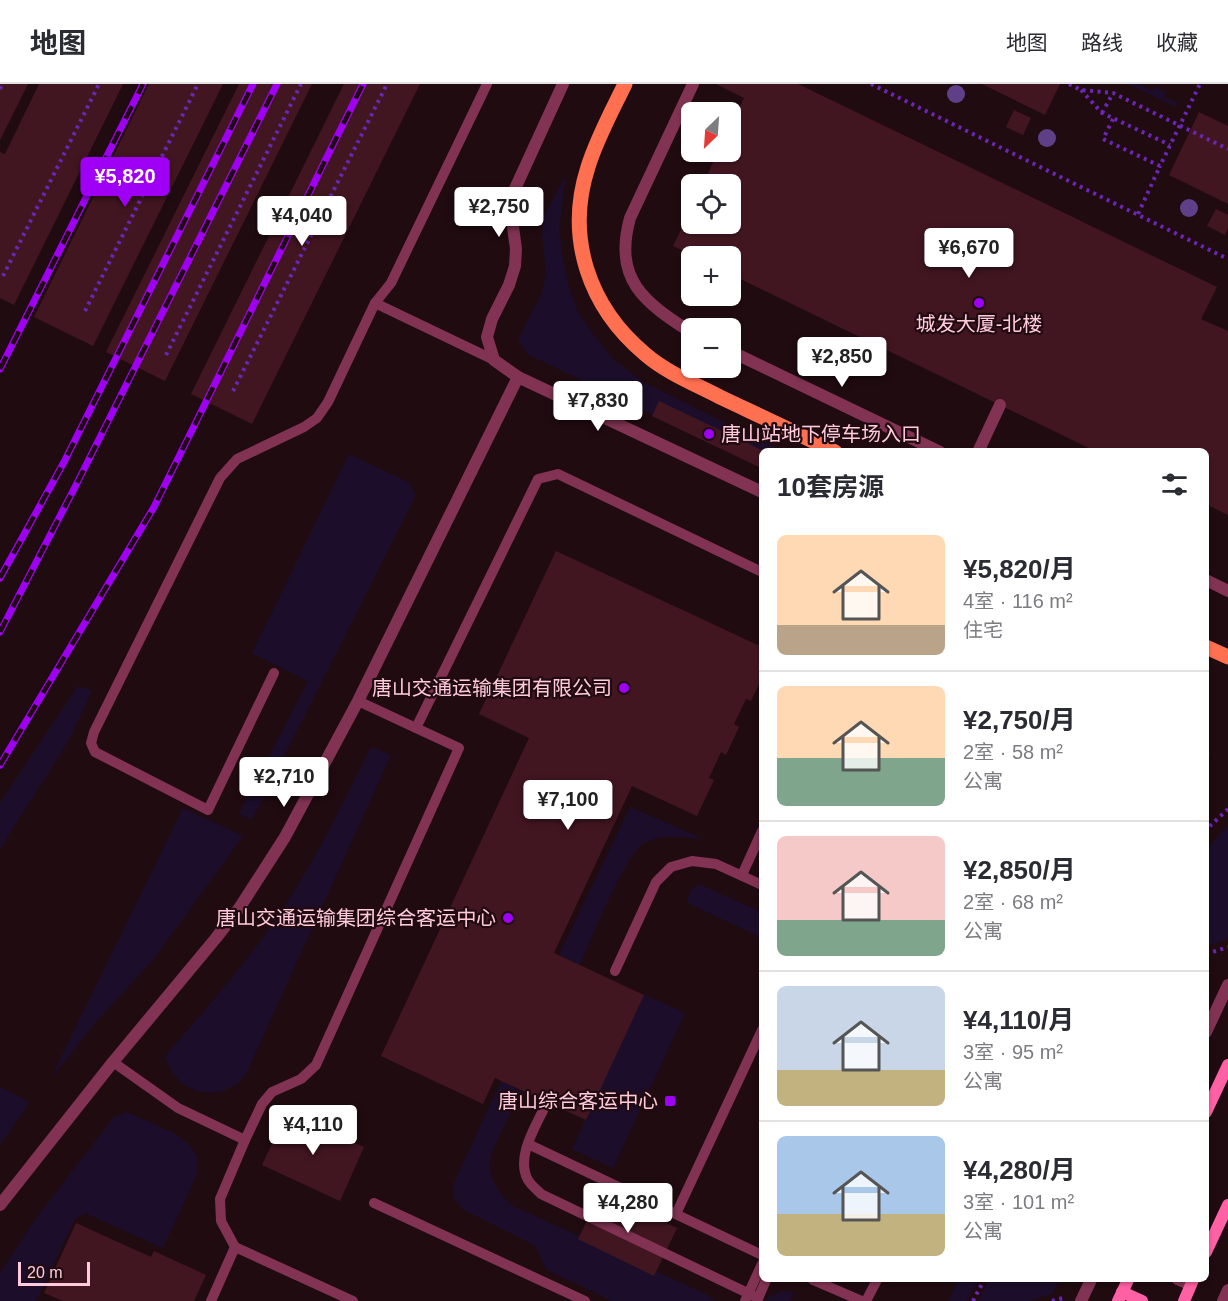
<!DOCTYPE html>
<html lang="zh">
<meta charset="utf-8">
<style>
:root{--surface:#fff;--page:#f7f7f7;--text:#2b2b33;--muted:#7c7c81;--line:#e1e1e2;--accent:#9f00f5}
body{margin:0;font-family:Helvetica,"Noto Sans SC",sans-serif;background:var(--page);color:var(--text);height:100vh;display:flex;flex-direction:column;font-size:22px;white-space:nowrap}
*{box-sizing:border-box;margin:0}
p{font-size:20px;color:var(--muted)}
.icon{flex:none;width:33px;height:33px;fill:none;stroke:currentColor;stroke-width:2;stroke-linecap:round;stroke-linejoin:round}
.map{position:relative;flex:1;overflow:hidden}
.sheet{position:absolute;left:759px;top:364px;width:450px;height:834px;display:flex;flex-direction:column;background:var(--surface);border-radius:9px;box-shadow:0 2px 4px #0004}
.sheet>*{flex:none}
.needle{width:39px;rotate:205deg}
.tools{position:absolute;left:681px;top:18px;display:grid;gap:12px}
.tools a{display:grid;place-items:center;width:60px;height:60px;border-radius:9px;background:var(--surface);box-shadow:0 2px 4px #0004;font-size:30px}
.scale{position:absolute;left:18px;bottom:15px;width:72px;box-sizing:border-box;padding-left:6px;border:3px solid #ffcadc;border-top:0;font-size:16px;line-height:21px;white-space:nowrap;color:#ffcadc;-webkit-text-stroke:4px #200b11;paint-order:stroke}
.price{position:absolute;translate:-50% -51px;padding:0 14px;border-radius:6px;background:#fff;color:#222;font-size:20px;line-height:39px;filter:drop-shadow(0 2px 3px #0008)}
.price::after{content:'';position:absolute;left:50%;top:36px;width:18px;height:14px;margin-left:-9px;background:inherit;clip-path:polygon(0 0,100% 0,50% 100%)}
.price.selected{background:var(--accent);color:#fff}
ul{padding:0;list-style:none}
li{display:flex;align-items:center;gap:18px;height:150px;padding:0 18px}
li+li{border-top:2px solid var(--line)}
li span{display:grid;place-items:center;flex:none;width:168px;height:120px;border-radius:9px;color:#555}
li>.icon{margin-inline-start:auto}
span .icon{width:72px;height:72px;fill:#fffc;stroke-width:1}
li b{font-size:26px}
h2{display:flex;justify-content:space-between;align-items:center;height:72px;padding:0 18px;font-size:26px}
header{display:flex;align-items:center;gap:36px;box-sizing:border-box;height:84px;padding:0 30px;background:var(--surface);border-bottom:2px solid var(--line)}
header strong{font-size:28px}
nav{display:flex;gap:33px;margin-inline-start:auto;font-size:21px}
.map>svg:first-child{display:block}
.green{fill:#1c0e2a}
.building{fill:#421621}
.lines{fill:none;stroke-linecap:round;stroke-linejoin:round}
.path{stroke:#6d25b8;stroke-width:4;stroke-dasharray:3 4.5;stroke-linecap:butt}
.service{stroke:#823353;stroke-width:10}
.pedestrian{stroke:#823353;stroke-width:12}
.minor{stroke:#823353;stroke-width:12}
.secondary{stroke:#ff61a4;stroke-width:12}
.primary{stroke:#ff7051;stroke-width:15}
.rail-casing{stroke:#9f00f5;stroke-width:7}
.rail{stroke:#200b11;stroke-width:4.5;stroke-dasharray:14;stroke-linecap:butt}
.tree{fill:#5e3f88}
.poi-dot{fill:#9f00f5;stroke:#200b11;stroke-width:2}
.labels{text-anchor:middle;stroke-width:4.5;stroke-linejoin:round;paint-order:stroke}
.poi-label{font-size:20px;fill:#ffcadc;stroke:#200b11;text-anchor:end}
</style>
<header>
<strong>地图</strong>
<nav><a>地图</a><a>路线</a><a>收藏</a></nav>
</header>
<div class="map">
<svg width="1228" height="1217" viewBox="0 0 1228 1217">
<rect width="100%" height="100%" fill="#200b11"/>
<g class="green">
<polygon points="1128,0 1138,0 1152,7 1154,3 1166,8 1164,13 1178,19 1176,23"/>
<polygon points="566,91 559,146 562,169 569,203 578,228 594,251 614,276 643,298 782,367 762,368 762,383 527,270 518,255 542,209 546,190 542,150 544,132"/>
<polygon points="349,370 408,398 416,411 252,736 239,730 308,597 252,569"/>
<polygon points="78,602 92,607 69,656 0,765 0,719"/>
<path d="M371 663 391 671 245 992C241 995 238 1000 234 1002 206 1019 172 1002 165 972 211 920 256 868 293 809 322 763 346 713 371 663Z"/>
<path d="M630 723 703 755C682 753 663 750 644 759 626 768 590 858 580 881L559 871Z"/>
<polygon points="183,724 243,752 153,876 96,938 51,994"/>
<polygon points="1228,740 1228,852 1226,856 1206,862 1206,767"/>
<polygon points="700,800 762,829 762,854 686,818 692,805"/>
<polygon points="643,910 685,929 613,1084 572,1065"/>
<path d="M501 997 522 1007C515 1021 491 1065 490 1077 488 1095 500 1111 513 1122L708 1211 715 1217H612L547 1186 534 1161 462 1125 454 1114V1099Z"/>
<polygon points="0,1003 30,1018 0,1061"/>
<polygon points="127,1028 174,1049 189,1060 197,1072 198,1088 163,1164 85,1129 75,1135 36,1217 0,1217 0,1190 2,1186 34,1137 114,1033"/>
<polygon points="958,1196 978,1196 967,1217 948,1217"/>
<polygon points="989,1196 1059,1196 1059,1197 1052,1210 1028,1217 978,1217"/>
<polygon points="782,1207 794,1208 789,1217 766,1217 767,1214"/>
</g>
<g class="building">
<polygon points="0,0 28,0 0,56"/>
<polygon points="39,0 123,0 14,221 0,214 0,68 5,70"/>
<polygon points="149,0 223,0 93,262 34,233"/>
<polygon points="239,0 312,0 165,297 106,268"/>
<polygon points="344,0 420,0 252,340 191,310"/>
<polygon points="716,0 798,0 1217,203 1201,235 1228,247 1228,431 1206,420 1206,368 1097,368 730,190 730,172 694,172 673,162 692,123 692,140 730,140 730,100 703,100 718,68 730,68 730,42 744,14"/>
<polygon points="982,0 1060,0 1045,31"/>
<polygon points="1014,26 1031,34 1023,51 1006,43"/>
<polygon points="1199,28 1228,42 1228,120 1169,91"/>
<polygon points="1216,125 1228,131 1228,144 1225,151 1207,142"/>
<polygon points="659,317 766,368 762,368 761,384 652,332"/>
<polygon points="556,467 762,563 762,594 751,617 746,615 734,640 739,643 726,671 721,668 709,694 714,696 697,732 632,702 554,869 644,911 586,1036 495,994 483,1020 381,972 529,654 479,630"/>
<polygon points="1206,661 1210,670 1206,679"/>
<polygon points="287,1028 364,1063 340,1117 262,1081"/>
<polygon points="601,1108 677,1144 654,1192 578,1155"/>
<polygon points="76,1139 151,1173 154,1167 206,1191 194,1217 63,1217 44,1209"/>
</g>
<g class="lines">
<g class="path">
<polyline points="871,0 1228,175"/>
<polyline points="1069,0 1081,6 1113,9 1228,65"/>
<polyline points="0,5 2,0"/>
<polyline points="1081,6 1102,29 1170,61"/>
<polyline points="1102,29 1113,9"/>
<polyline points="1113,35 1103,55 1160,82 1200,0"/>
<polyline points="1138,130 1160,82"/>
<polyline points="3,192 99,0"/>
<polyline points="85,227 198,0"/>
<polyline points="166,271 301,0"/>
<polyline points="233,307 387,0"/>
<polyline points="1206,749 1210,742 1228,725"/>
<polyline points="1206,870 1228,863"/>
<polyline points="973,1217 984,1196"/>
<polyline points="1052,1217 1063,1214"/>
</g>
<g class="service">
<polyline points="375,219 494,276"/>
<polyline points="274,589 208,726 95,668 91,659 94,648 220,394 237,375 304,343 317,334 328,318 375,219 391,199 487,0"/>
<polyline points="416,644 538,395 558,390 762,488"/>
<polyline points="742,791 762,747"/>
<polyline points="615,887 656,798 671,783 692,777 716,780 762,801"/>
<polyline points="113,978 178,1024 245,1056"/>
<path d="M546 1020C537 1041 515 1072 528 1096 531 1101 537 1106 541 1110L758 1214"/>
<polyline points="528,1060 762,1171"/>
<polyline points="374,1119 585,1217"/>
<polyline points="676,1130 762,946"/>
<polyline points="235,1163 221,1137 220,1115 245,1056 262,1020 272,1008 301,995 316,981 459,664 358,617"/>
<polyline points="813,1196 862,1217"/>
<polyline points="1177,1196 1191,1202"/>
<polyline points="211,1217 235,1163 353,1217"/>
<polyline points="745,1217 762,1180"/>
<polyline points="757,1217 766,1196"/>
<polyline points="866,1217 877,1196"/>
</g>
<polyline class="pedestrian" points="978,368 1000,321"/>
<g class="minor">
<polyline points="563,0 513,109 511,128 516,165 515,182 509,201 492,235 487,253 494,276 518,293 762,408"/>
<path d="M692 249C644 218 613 196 630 134L693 0"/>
<polyline points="730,267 940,368"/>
<polyline points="1206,496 1228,507"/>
<polyline points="1206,948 1228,901"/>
<polyline points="0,1121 113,978 216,854 240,823 285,753 358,617 518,293"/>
<polyline points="1081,1217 1091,1196"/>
<polyline points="1223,1217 1228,1206"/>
</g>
<g class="secondary">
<polyline points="1206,1028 1228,981"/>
<polyline points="1206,1168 1228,1121"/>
<polyline points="1122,1208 1142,1217"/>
<polyline points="1118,1217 1128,1196"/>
<polyline points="1184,1217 1193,1196"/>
</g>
<g class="primary">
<path d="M625 0C612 27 597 54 588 83 565 154 589 223 645 270 667 289 695 300 720 313 758 331 797 349 835 368"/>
<polyline points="1206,563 1228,573"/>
</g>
<g class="rail-casing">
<g id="rail">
<polyline points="0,285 143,0"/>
<polyline points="0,494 64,378 253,0"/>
<polyline points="0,548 75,403 277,0"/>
<polyline points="0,681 154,423 363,0"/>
</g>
</g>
<use href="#rail" class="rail"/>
</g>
<g class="tree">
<circle cx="956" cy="10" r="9"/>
<circle cx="1047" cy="54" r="9"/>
<circle cx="1189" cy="124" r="9"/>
</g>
<g class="poi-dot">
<circle cx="979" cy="219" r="6"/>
<circle cx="709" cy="350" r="6"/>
<circle cx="624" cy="604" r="6"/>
<circle cx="508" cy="834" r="6"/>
<rect x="664" y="1011" width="12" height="12" rx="3"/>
</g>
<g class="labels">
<g class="poi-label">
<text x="979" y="247" text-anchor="middle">城发大厦-北楼</text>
<text x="721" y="357" text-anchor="start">唐山站地下停车场入口</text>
<text x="612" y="611">唐山交通运输集团有限公司</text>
<text x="496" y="841">唐山交通运输集团综合客运中心</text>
<text x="658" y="1024">唐山综合客运中心</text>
</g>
</g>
</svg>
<div class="tools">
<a><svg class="needle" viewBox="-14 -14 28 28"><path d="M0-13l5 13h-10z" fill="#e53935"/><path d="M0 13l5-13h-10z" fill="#7c7c81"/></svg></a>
<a><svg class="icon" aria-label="locate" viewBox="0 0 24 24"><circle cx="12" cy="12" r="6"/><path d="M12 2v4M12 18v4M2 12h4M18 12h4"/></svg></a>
<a>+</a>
<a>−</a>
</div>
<div class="scale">20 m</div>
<b class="price selected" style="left:125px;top:124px">¥5,820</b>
<b class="price" style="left:499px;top:154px">¥2,750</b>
<b class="price" style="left:302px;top:163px">¥4,040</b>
<b class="price" style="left:969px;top:195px">¥6,670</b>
<b class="price" style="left:842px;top:304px">¥2,850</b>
<b class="price" style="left:598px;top:348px">¥7,830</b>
<b class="price" style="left:284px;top:724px">¥2,710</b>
<b class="price" style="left:568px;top:747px">¥7,100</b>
<b class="price" style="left:313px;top:1072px">¥4,110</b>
<b class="price" style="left:628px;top:1150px">¥4,280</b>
<section class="sheet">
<h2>10套房源<svg class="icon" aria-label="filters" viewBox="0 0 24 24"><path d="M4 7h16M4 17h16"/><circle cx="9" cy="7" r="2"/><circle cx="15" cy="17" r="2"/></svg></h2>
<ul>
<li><span style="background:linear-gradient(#ffd9b3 75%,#b9a48a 0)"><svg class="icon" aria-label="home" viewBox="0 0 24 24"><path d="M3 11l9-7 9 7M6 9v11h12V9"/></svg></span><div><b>¥5,820/月</b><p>4室 · 116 m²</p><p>住宅</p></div></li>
<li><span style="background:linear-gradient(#ffd9b3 60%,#7fa58c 0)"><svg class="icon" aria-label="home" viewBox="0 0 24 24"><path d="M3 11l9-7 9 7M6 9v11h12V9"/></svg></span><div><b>¥2,750/月</b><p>2室 · 58 m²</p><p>公寓</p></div></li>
<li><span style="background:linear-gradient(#f6c9c9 70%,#7fa58c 0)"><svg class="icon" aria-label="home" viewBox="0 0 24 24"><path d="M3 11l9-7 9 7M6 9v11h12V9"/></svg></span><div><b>¥2,850/月</b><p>2室 · 68 m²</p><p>公寓</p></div></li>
<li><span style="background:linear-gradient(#c9d6e8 70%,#c2b280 0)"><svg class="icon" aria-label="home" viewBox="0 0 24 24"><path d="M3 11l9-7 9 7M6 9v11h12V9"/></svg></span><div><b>¥4,110/月</b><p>3室 · 95 m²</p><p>公寓</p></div></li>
<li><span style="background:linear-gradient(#a9c7e8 65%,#c2b280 0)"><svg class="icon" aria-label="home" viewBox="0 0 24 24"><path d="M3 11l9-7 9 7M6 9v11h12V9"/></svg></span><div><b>¥4,280/月</b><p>3室 · 101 m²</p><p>公寓</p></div></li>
</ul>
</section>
</div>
